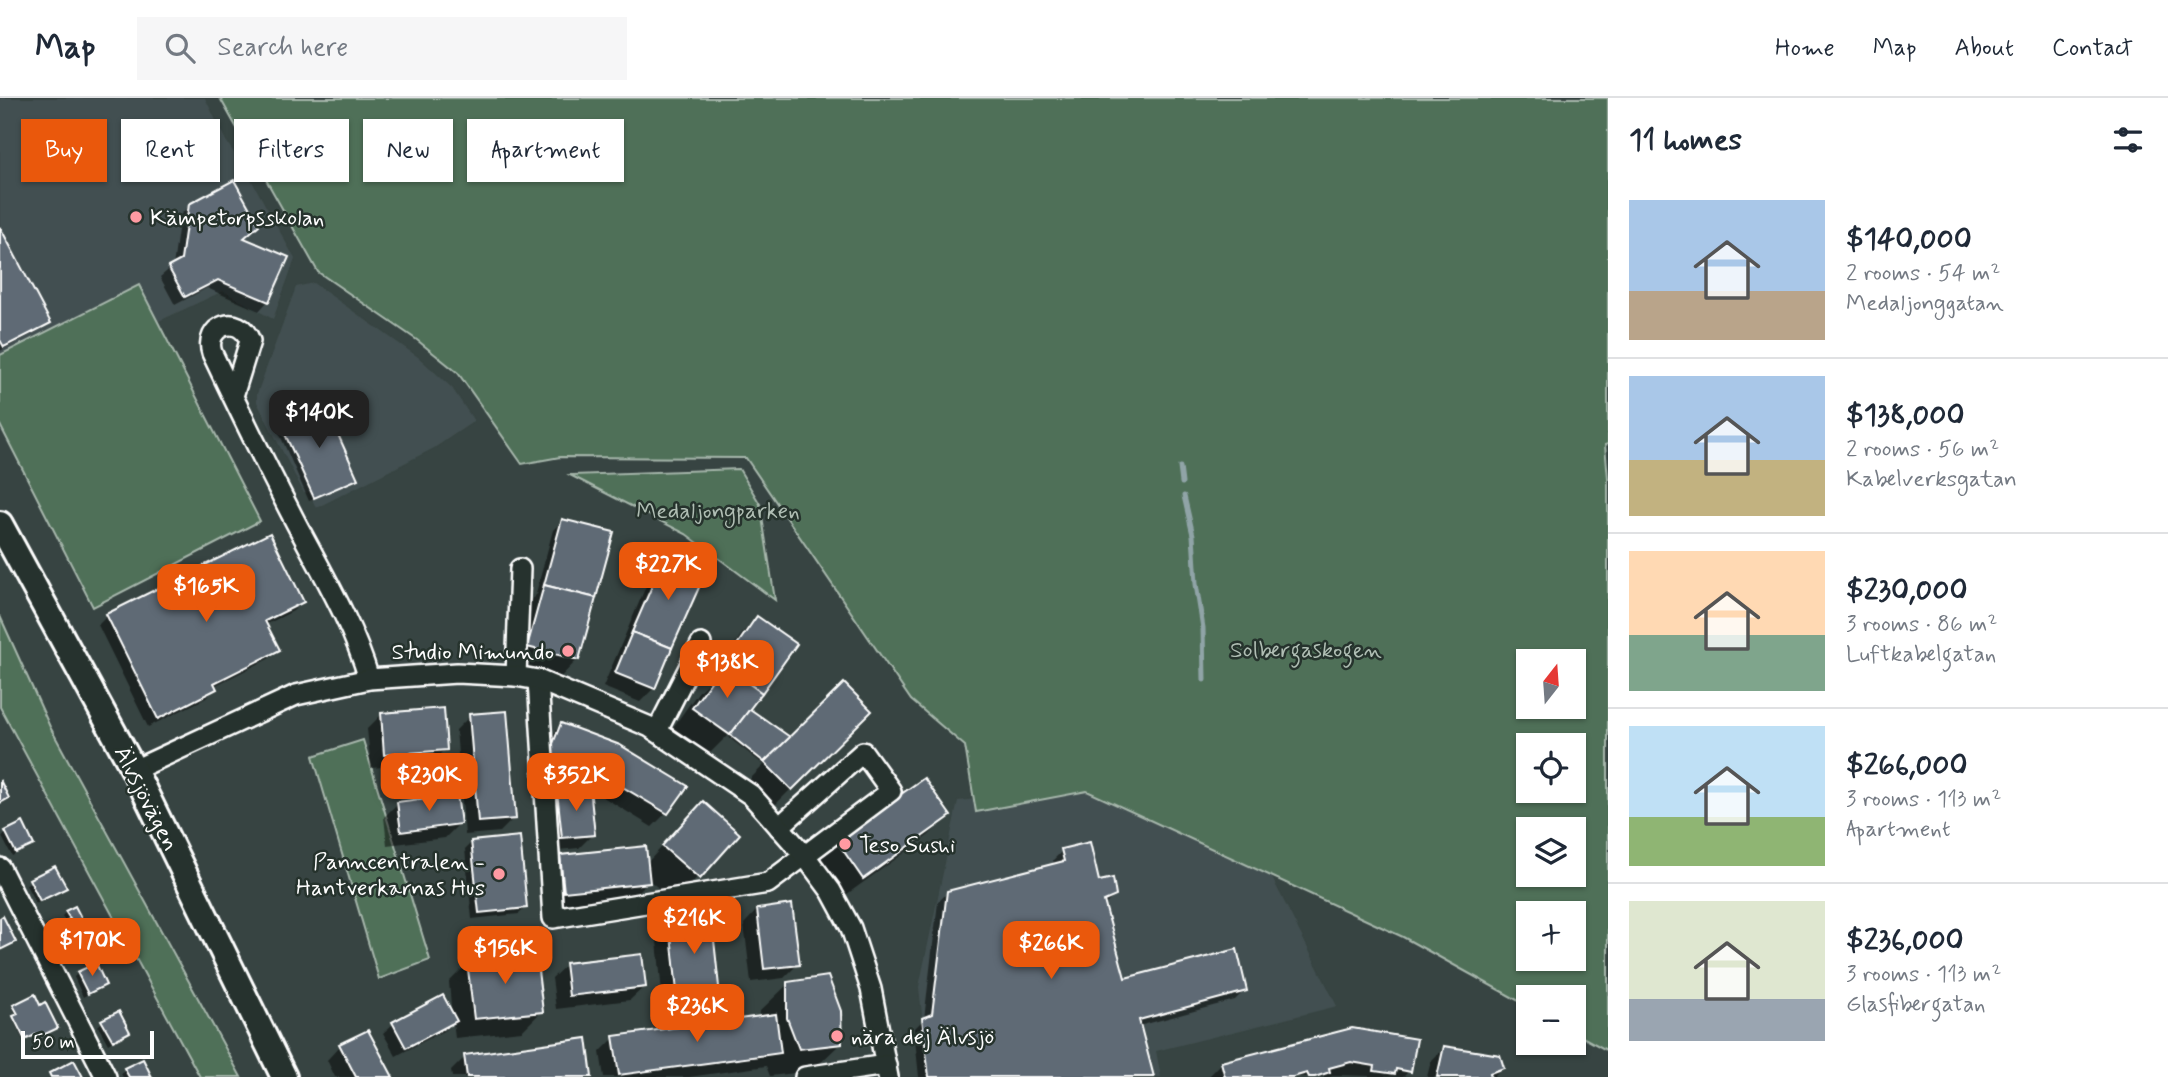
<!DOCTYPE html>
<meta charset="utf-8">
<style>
:root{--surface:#fff;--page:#f6f6f7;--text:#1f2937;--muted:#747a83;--line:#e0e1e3;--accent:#ea580c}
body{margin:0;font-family:Mynerve,sans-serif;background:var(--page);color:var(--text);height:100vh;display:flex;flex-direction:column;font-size:26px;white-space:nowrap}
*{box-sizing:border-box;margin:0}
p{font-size:23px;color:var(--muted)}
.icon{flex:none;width:38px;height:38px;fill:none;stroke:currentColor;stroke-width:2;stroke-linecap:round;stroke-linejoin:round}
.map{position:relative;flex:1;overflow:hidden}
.side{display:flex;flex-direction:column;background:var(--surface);width:560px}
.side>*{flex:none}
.top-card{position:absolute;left:21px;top:21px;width:665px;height:63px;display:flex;gap:14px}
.needle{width:46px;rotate:17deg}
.controls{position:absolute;left:1516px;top:551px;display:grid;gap:14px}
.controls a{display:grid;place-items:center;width:70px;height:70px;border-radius:0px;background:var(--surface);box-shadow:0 2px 5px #0004;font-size:35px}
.scale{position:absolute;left:21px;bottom:18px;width:133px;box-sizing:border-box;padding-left:7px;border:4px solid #fff;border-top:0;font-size:19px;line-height:24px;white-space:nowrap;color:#fff;-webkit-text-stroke:5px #26332d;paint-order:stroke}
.price{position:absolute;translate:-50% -60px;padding:0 16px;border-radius:14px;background:var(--accent);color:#fff;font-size:23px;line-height:46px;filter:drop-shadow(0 2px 4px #0008)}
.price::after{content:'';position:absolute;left:50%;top:42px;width:21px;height:16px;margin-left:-10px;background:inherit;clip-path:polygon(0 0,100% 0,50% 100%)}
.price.current{background:#222;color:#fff}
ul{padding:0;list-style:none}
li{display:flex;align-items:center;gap:21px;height:175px;padding:0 21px}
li+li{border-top:2px solid var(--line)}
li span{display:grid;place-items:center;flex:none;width:196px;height:140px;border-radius:0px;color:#555}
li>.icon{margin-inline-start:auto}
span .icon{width:84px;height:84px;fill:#fffc;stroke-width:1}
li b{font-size:30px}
h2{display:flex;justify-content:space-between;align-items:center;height:84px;padding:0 21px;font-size:30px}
.tag{padding:0 24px;border-radius:0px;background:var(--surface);box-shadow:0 2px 5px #0004;font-size:24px;line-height:63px}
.tag.current{background:var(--accent);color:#fff}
header{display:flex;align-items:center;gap:42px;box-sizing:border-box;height:98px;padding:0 35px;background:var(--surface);border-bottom:2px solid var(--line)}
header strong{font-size:33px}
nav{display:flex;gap:38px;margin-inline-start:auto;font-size:24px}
.search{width:490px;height:63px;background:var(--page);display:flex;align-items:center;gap:18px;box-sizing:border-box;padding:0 24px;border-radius:0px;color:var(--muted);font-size:26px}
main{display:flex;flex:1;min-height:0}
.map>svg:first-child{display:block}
.built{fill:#435051}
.green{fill:#4f6f59;stroke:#a7b7ac;stroke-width:2;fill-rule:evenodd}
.shadow{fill:#0007}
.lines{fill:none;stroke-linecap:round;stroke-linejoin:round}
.stream{stroke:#90a4a7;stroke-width:5}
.building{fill:#5e6b74;stroke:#fff;stroke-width:2}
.minor-casing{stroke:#fff;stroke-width:24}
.major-casing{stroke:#fff;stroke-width:30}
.minor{stroke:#26332d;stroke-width:19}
.major{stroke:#26332d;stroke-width:24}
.poi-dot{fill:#ff9aa2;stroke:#26332d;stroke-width:2.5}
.labels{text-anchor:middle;stroke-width:5;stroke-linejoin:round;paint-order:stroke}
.poi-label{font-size:23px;fill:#fff;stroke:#26332d;text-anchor:start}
.park-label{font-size:23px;fill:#b0beb4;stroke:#26332d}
.street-label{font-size:23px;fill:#fff;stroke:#26332d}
</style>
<header>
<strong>Map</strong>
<div class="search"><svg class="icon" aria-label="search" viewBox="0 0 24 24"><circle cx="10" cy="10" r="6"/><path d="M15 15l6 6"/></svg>Search here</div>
<nav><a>Home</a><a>Map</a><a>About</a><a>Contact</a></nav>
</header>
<main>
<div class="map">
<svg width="1608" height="979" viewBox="0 0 1608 979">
<rect width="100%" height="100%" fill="#374442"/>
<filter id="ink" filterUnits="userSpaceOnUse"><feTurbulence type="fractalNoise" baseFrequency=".0143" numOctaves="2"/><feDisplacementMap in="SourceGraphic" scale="14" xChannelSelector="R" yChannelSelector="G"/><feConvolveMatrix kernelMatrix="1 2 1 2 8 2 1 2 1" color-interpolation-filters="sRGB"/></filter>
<g filter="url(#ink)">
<g class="built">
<polygon points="0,0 205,0 226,43 248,76 295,161 273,221 223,193 159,223 139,188 0,257"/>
<polygon points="313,185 418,259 452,290 474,323 434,350 316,410 309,394 304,395 257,304 257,296 296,189"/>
<polygon points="1092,689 1264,764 1337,908 1156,953 1161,979 929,979 919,889 958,703"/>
</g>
<g class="green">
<path d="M220 0H1608V346L1605 347 1608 380V953L1573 934V900H1528V908L1403 839 1087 693 976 714 965 648 911 602 746 360 560 359 522 366 458 275 417 242 318 174ZM1528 564H1573V609H1528ZM1528 648H1573V693H1528ZM1528 732H1573V777H1528ZM1528 816H1573V861H1528Z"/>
<polygon points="139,187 260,423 93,509 0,327 0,257"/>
<polygon points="739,371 760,406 775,502 686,436 570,377"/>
<polygon points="0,518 50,629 241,979 200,979 0,609"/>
<polygon points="363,642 430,862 379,881 313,658"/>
</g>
<g class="shadow">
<polygon points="190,107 242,141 268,203 259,213 207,190 175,207 160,179 173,168 180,117"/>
<polygon points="0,133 48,224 42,231 0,253"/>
<polygon points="280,324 355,380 351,385 309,403 276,328"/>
<polygon points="562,423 578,561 554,586 504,573 520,513 538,495 536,495 553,432"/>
<polygon points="666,460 654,590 640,604 603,589 652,474"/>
<polygon points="302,504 293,513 265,527 278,552 268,561 214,588 215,591 206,600 148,629 98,527 107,518"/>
<polygon points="757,520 748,611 790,642 869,613 772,710 747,684 764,667 727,638 705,660 669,635 699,593 710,583 743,534"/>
<polygon points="381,617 445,651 431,665 371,670 367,631"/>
<polygon points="470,618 514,720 500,734 465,737 456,632"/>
<polygon points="561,627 685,689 666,715 652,729 595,694 536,670 548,641"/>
<polygon points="558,695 593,736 579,750 548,753 544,709"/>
<polygon points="398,705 459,726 445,740 387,747 384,719"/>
<polygon points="703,705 738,736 674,804 648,781 648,784 634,798 551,807 547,772 561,759 646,766"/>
<polygon points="948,718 929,737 843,799 818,763 837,744"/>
<polygon points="6,734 32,747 12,758 2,739"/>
<polygon points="472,744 526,809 519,816 472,821 465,751"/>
<polygon points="1062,753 1114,798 1105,807 1124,882 1245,892 1235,902 1139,928 1152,979 919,979 914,931 924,921 938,804 948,794 1054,767 1053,762"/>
<polygon points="30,783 64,789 36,806 26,787"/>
<polygon points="757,812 798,866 784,880 751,884 744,826"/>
<polygon points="66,814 87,835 59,852 50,835 66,825 62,818"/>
<polygon points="670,819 718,898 704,912 664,916 656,833"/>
<polygon points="468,865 541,914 522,933 455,940 453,924 445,932 396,958 383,935 393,926 442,899 452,919 449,884"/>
<polygon points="566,867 644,889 630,902 556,911 552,880"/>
<polygon points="78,875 104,886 83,899 74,879"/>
<polygon points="788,886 841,945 812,973 770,978 766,968 689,979 604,979 600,954 614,940 759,920 759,914"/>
<polygon points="14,908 55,931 37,939 36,936 23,942 13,921 17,918 13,910"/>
<polygon points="103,923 128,934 108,946 98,928"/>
<polygon points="1352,931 1409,973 1403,979 1336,977 1329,979 1208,979 1221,966"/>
<polygon points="340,948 391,979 335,979 327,962"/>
<polygon points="1445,949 1502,970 1493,979 1427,979 1431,963"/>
<polygon points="465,959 590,979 452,979 451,973"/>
<polygon points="125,972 150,979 123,979 121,976"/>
</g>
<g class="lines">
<g class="stream">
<polyline points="1180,369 1182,385"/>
<polyline points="1184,398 1193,437 1196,486 1203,530 1204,582"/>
</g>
</g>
<g class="building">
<polygon points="234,82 259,127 244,140 289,159 269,204 218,182 185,199 168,169 181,162 189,106"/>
<polygon points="0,129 51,225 4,249 0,242"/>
<polygon points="323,303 358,381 314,400 279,323"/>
<polygon points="562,421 614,434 596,500 544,487"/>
<polygon points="270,435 304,504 265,523 280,552 214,585 217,591 158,621 106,516"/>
<polygon points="665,458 705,476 672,550 632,534"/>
<polygon points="544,487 596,500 579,562 527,549"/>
<polygon points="757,518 797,546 762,595 723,567"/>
<polygon points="632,534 672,550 655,591 615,575"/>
<polygon points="723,567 762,595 730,637 692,610"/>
<polygon points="844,585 872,613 792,692 764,664"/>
<polygon points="444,610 447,652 384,657 381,615"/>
<polygon points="750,611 790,639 764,664 730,637"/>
<polygon points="507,613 516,721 478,724 469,616"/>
<polygon points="561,625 620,647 688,688 668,716 609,681 549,656"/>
<polygon points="924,680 951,718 863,781 836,742"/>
<polygon points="0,682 9,700 0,705"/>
<polygon points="590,690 595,737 562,740 557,693"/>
<polygon points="457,696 461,726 401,734 397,704"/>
<polygon points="703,703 740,736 700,781 662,748"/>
<polygon points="23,724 34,747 16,755 5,733"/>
<polygon points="520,738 527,810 479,815 471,743"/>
<polygon points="1090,744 1099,783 1113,780 1116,798 1104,803 1125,880 1237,851 1247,893 1139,922 1154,979 929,979 922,920 932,916 947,793 1064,763 1061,751"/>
<polygon points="646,748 650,785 564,794 560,757"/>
<polygon points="55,768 67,790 40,803 29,781"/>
<polygon points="792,806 800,867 764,871 757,811"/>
<polygon points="75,808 89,835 64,849 53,829 70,821 65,813"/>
<polygon points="711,814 720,898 678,903 669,818"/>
<polygon points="3,818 16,844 0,852 0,820"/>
<polygon points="536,856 543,914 474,921 467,863"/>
<polygon points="642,856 646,889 569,898 565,865"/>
<polygon points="96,865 106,887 88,896 77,874"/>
<polygon points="828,878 841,913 842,946 799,951 787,920 787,884"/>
<polygon points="35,896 40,907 45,904 58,930 39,939 37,936 25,942 13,918 18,916 13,907"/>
<polygon points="443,897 457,923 406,950 392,924"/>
<polygon points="119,913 130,934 113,943 101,922"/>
<polygon points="776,916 781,955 619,977 613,938"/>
<polygon points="1352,930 1417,941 1411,974 1396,971 1395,976 1374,973 1375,968 1351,964 1329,970 1330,974 1315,979 1309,979 1307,975 1293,979 1225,979 1221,964"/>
<polygon points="368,932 393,979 356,979 339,946"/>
<polygon points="587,940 592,979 467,979 464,957"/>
<polygon points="1444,948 1500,957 1504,970 1490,975 1491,979 1437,979"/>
<polygon points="143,961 152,979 129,979 124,970"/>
<polygon points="74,962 83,979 51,979 49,975"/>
</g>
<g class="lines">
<g class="minor-casing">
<g id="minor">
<path d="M233 298 250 243C239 214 203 228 212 255 239 312 267 369 296 425 323 476 353 526 369 581"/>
<polyline points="516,578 520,471"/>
<polyline points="538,582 553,820 768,785 891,693 863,654 779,729"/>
<polyline points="657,633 701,546"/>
<polyline points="134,672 296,597 369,581 457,575 516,578 538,582 650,629 751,697 805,758 831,793 851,830 871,891 888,979"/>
<polyline points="0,770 106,979"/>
<polyline points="805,979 886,967"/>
</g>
</g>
<g class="major-casing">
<polyline id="major" points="0,426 134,672 284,979"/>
</g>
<use href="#minor" class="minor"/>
<use href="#major" class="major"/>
</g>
</g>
<g class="poi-dot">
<circle cx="136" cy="119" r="7"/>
<circle cx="568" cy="553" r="7"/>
<circle cx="845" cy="746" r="7"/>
<circle cx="499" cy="776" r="7"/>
<circle cx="837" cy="938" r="7"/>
</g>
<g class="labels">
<g class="poi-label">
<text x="150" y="127">Kämpetorpsskolan</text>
<text x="554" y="561" text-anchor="end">Studio Mimundo</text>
<text x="859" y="754">Teso Sushi</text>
<text x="485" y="771" text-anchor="end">Panncentralen -<tspan x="485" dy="26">Hantverkarnas Hus</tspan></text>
<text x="851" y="946">nära dej Älvsjö</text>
</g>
<g class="park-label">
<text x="718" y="420">Medaljongparken</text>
<text x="1306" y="559">Solbergaskogen</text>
</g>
<g class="street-label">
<text transform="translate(147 700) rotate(63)" y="8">Älvsjövägen</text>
</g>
</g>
</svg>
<div class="controls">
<a><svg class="needle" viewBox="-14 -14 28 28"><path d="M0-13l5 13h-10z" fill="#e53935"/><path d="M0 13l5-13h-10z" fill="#747a83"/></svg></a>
<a><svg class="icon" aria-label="locate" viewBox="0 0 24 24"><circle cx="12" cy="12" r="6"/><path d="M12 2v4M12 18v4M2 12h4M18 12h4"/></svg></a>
<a><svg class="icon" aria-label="layers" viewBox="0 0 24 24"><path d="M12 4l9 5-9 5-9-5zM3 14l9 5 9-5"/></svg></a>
<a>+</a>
<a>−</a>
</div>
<div class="scale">50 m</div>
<b class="price current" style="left:319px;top:352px">$140K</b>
<b class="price" style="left:668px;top:504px">$227K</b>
<b class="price" style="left:206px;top:526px">$165K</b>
<b class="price" style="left:727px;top:602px">$138K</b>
<b class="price" style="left:429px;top:715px">$230K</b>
<b class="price" style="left:576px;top:715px">$352K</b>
<b class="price" style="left:694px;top:858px">$216K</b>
<b class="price" style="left:92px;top:880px">$170K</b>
<b class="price" style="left:1051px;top:883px">$266K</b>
<b class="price" style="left:505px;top:888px">$156K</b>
<b class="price" style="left:697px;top:946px">$236K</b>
<div class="top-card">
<a class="tag current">Buy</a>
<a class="tag">Rent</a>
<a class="tag">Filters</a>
<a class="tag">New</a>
<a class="tag">Apartment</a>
</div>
</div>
<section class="side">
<h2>11 homes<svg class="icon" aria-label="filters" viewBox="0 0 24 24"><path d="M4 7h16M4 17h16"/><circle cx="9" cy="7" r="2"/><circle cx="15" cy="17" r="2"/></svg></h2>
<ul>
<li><span style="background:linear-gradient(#a9c7e8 65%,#b9a48a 0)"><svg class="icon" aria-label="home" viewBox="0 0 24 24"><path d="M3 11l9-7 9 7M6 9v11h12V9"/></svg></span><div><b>$140,000</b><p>2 rooms · 54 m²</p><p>Medaljonggatan</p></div></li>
<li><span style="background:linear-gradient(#a9c7e8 60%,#c2b280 0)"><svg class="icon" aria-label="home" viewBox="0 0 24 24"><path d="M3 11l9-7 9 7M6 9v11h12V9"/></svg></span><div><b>$138,000</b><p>2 rooms · 56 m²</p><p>Kabelverksgatan</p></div></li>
<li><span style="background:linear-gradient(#ffd9b3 60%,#7fa58c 0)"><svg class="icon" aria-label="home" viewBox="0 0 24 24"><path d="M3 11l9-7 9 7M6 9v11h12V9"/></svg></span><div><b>$230,000</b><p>3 rooms · 86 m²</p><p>Luftkabelgatan</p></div></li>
<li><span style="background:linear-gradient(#bfe0f5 65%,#8fb573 0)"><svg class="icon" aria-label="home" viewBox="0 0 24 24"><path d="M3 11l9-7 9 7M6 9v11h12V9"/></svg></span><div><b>$266,000</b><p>3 rooms · 113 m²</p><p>Apartment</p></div></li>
<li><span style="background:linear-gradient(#dfe7d0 70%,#9aa5b1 0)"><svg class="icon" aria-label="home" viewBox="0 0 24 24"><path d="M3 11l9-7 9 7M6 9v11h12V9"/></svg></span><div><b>$236,000</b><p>3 rooms · 113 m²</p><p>Glasfibergatan</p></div></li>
</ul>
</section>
</main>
